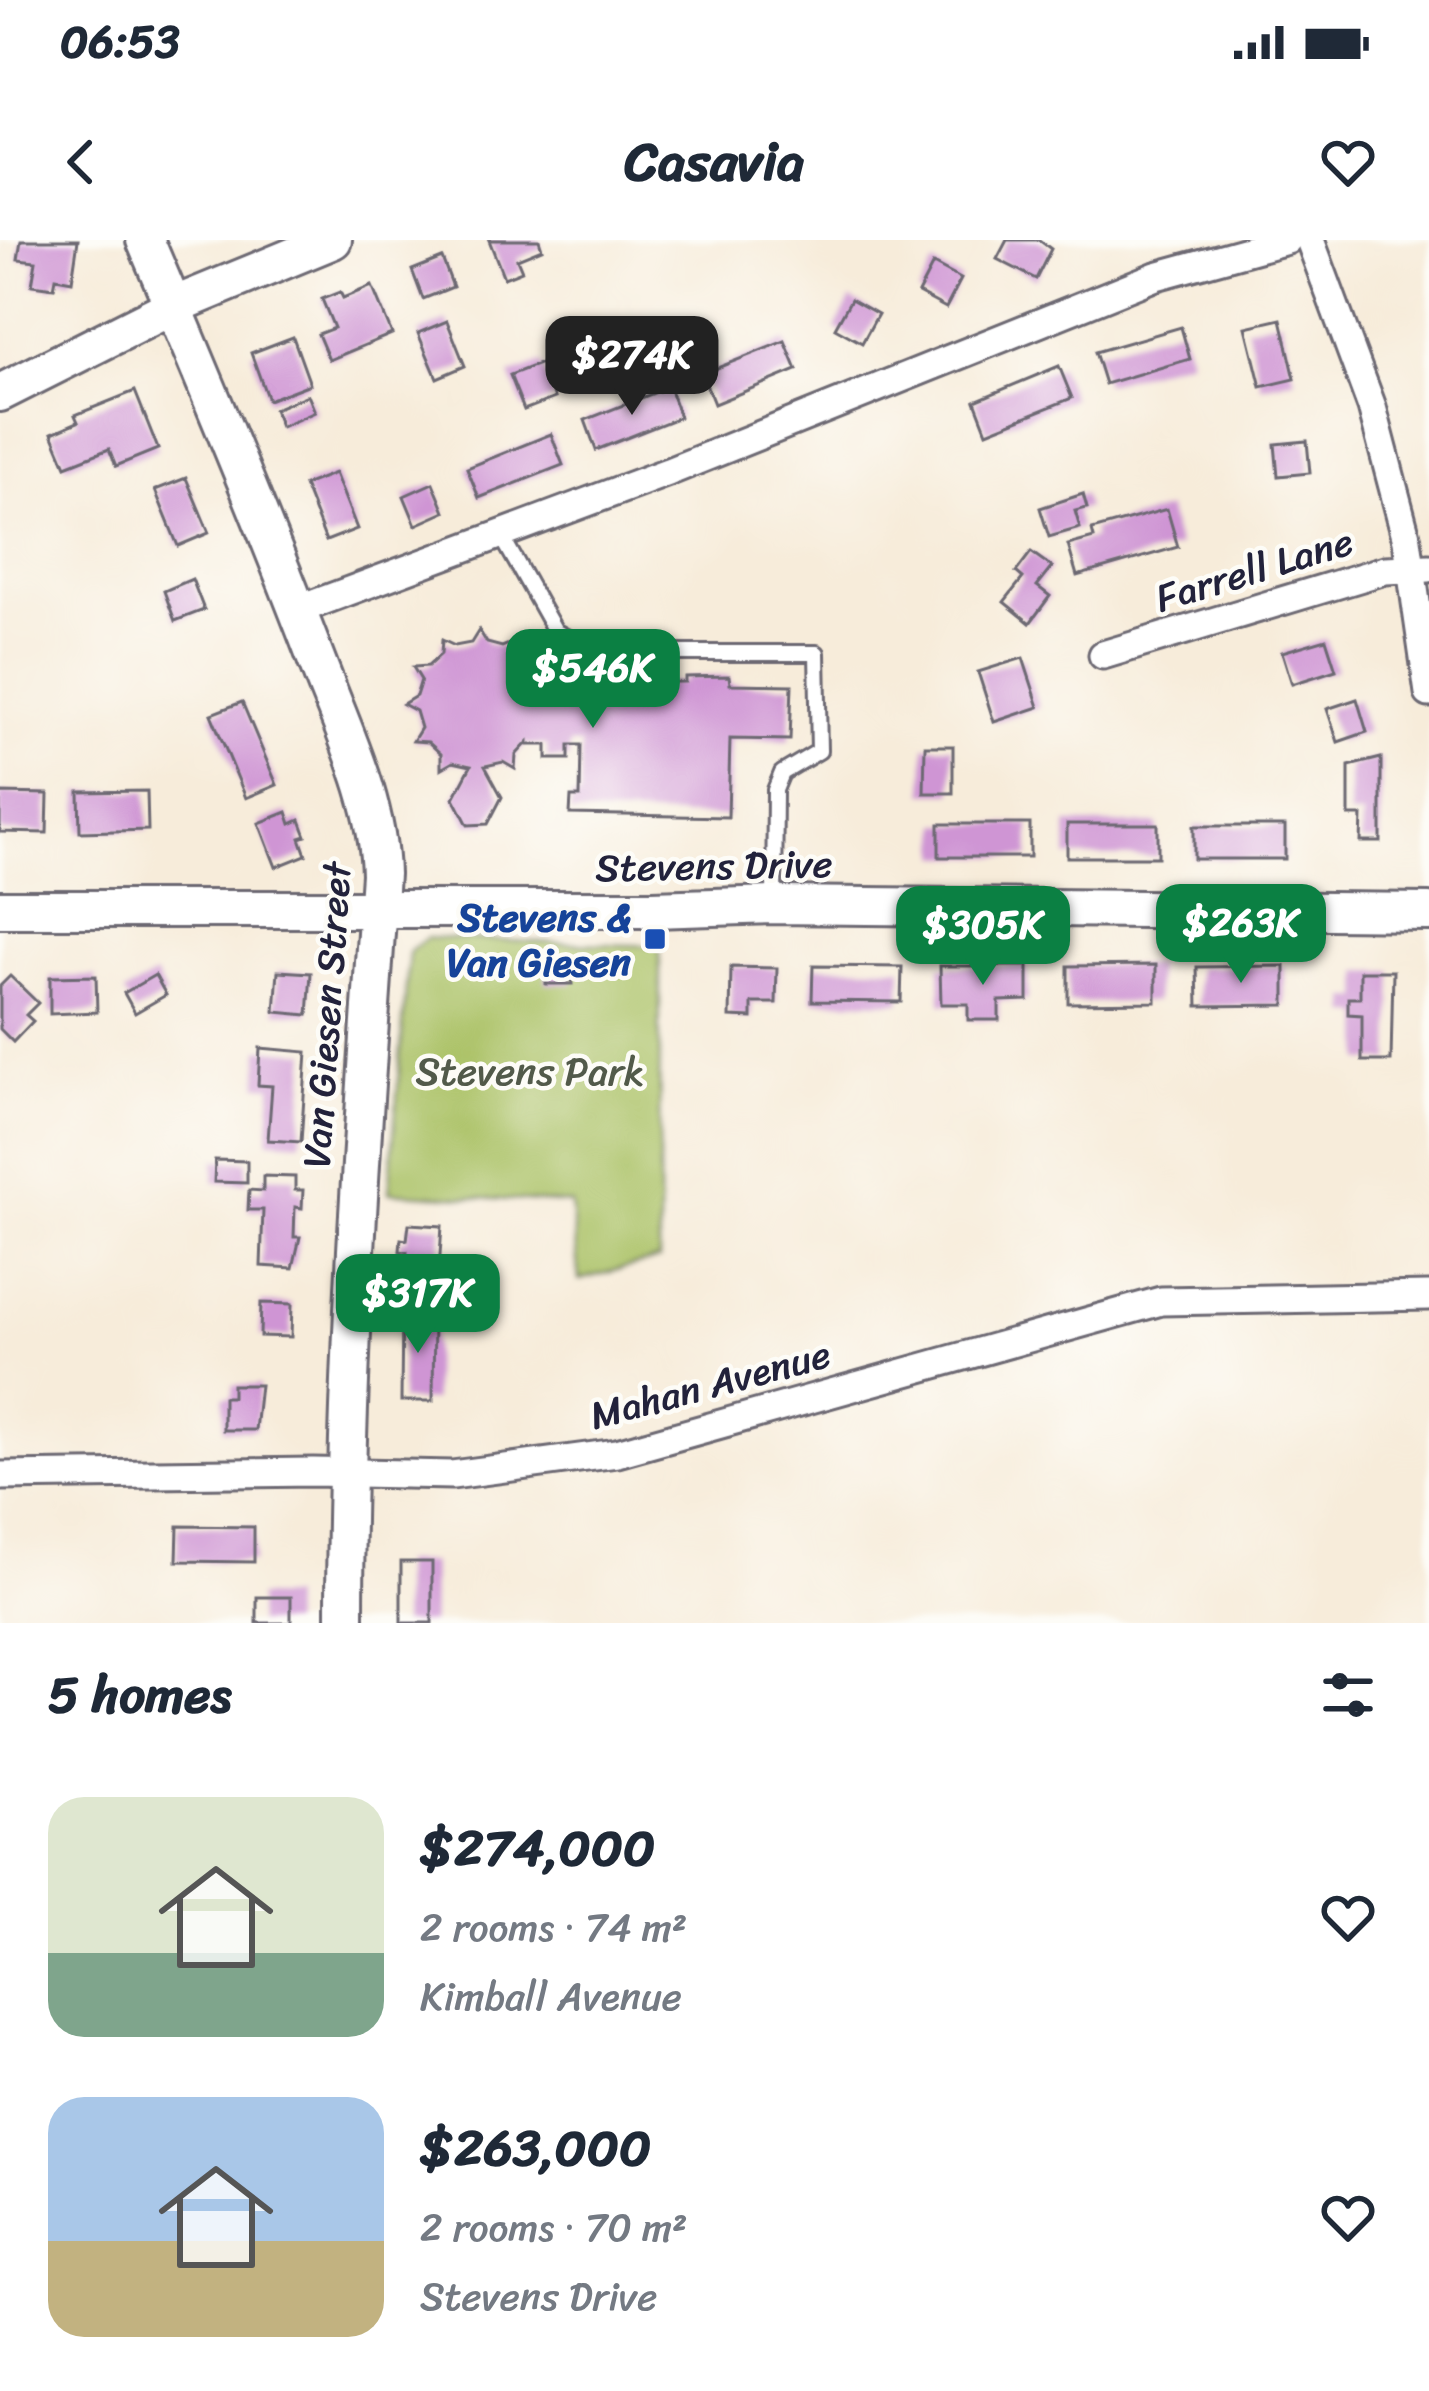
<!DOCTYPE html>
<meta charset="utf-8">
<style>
:root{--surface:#fff;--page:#f2f2f3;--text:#1f2937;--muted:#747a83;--accent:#0b8043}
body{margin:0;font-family:Sriracha,sans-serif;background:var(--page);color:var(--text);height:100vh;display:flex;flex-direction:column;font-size:45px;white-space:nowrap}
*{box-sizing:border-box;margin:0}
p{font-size:39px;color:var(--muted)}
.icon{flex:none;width:66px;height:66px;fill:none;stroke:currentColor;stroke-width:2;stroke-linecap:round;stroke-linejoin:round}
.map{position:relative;height:1383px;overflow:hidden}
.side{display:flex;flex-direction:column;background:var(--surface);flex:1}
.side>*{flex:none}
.price{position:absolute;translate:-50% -102px;padding:0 27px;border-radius:24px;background:var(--accent);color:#fff;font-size:39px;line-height:78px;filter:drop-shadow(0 3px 6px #0008)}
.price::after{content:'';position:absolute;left:50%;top:72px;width:36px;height:27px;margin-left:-18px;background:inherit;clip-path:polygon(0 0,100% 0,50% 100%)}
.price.on{background:#222;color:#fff}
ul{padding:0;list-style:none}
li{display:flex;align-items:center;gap:36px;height:300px;padding:0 48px}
li span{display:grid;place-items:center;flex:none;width:336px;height:240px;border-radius:36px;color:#555}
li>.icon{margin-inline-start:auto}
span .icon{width:144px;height:144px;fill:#fffc;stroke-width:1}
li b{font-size:51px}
h2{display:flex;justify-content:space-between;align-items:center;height:144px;padding:0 48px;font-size:51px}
.status{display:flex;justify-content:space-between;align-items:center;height:84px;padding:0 60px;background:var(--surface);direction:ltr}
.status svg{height:33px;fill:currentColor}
header{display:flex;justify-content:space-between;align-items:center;height:156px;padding:0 48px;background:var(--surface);font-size:54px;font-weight:800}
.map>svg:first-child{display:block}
.green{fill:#acc267;stroke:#677251;stroke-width:3}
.building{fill:#cf95d4}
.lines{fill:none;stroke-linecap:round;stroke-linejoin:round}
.lane-casing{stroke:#6d6973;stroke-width:20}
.street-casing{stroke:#6d6973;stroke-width:33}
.secondary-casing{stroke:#6d6973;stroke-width:42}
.lane{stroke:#fff;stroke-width:14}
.street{stroke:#fff;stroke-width:27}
.secondary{stroke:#fff;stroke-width:36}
.transit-dot{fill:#1a4fb4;stroke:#fdfcf7;stroke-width:4.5}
.labels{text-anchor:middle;stroke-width:9;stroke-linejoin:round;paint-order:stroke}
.street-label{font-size:39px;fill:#22223b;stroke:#fdfcf7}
.transit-label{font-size:39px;font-weight:bold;fill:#164399;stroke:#fdfcf7;text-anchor:end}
.park-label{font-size:39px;fill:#525a4a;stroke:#fdfcf7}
</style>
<div class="status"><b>06:53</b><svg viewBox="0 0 49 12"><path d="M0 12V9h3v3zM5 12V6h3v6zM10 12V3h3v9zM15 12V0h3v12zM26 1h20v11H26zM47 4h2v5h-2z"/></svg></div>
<header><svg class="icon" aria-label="back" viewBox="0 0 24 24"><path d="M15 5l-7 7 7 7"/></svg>Casavia<svg class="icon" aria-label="heart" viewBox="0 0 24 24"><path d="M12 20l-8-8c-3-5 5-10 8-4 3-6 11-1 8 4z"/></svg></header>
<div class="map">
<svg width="1429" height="1383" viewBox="0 0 1429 1383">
<rect width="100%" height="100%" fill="#fdfcf7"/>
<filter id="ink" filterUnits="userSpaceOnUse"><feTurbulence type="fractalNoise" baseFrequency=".00833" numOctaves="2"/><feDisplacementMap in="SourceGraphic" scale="24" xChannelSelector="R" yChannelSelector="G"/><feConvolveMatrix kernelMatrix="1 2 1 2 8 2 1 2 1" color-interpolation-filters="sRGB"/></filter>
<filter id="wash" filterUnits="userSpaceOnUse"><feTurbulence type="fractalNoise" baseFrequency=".004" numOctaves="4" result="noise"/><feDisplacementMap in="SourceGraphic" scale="48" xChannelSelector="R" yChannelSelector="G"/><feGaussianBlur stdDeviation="2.7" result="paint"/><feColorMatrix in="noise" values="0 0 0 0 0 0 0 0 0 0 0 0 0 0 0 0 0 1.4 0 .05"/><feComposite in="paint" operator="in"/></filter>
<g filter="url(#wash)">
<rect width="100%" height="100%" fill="#f7ecda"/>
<polygon class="green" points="427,698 660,706 659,1019 579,1040 571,964 389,952 409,712"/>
<g id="blocks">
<g class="building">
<polygon points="21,0 78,0 72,41 56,38 54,48 32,45 36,21 18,19"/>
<polygon points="489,0 539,0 542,9 517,19 522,31 504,38"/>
<polygon points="1007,0 1039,0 1051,9 1036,39 997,19"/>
<polygon points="442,18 453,47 423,59 412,30"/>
<polygon points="933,24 961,39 946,68 918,53"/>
<polygon points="372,46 392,94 329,120 318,94 334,88 322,59 340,52 343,58"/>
<polygon points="851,59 878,74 862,103 835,88"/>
<polygon points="1281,79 1295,139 1261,147 1246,87"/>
<polygon points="447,81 465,126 437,138 418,93"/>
<polygon points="1181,87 1190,119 1105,144 1095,112"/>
<polygon points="293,97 310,144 268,160 251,113"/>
<polygon points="785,101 797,130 714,164 702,134"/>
<polygon points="541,123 555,158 524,170 510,135"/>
<polygon points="1059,126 1072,158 987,192 975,161"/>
<polygon points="669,147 680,177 596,210 585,180"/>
<polygon points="135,151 158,209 116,226 109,209 66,226 52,193 78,182 75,175"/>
<polygon points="308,155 315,172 281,187 274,169"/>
<polygon points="551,194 563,225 479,258 467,228"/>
<polygon points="1307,201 1310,233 1278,236 1275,204"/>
<polygon points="335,233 357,289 326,301 304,245"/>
<polygon points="186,238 209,293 178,306 155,250"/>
<polygon points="433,243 445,272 416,285 404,256"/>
<polygon points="1083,254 1087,268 1075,271 1080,288 1049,297 1040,268"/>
<polygon points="1167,269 1178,307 1077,336 1068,305 1094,298 1092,290"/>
<polygon points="1031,312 1052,327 1037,346 1050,356 1030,383 1004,362 1023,338 1016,332"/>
<polygon points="192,339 204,370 175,381 164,351"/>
<polygon points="479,390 487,403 502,407 516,401 515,415 528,427 544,427 537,439 543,439 543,433 570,433 574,443 685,442 685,437 729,436 730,444 792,445 790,500 730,499 728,577 570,574 571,557 580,557 581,505 569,505 569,519 547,519 547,505 528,505 528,502 516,515 515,529 503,522 485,526 502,557 488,584 468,585 454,558 471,526 453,522 441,529 441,514 428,502 413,501 421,488 416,471 403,464 416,456 421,440 413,427 428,426 441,414 442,400 455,406 471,403"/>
<polygon points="1326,399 1336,430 1292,444 1282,412"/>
<polygon points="1023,418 1039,467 994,482 978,432"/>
<polygon points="1357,459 1367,492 1338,502 1327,469"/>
<polygon points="242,462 277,545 246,558 211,474"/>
<polygon points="925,506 953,506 953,553 924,553"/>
<polygon points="1381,518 1381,602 1361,602 1362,576 1349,576 1349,526"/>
<polygon points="147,551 148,590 80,592 79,552"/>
<polygon points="0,553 48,554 47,593 0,592"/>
<polygon points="287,572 291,584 300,580 306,596 300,598 306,615 276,627 259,583"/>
<rect x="939" y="584" width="91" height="33"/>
<rect x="1067" y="584" width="91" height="33"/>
<rect x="1194" y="586" width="91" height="33"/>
<rect x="546" y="724" width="26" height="20"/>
<polygon points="1156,725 1156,762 1068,763 1068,726"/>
<polygon points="813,726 902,727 901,762 812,761"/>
<polygon points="940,726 1028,726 1028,760 999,761 999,780 968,780 968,764 941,764"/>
<polygon points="1285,726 1285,765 1198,766 1197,727"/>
<polygon points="731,727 777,728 776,763 752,763 752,778 730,777"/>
<polygon points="278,731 311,733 308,775 275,772"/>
<polygon points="1360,731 1393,731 1391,821 1362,821 1362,775 1348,774 1348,758 1360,758"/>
<polygon points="155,735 166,755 135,773 124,753"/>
<polygon points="10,736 38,763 26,775 33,781 13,802 0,789 0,746"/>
<polygon points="96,736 97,772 50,774 50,737"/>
<polygon points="260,808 307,812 301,902 268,900 272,846 258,845"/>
<polygon points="215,920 247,921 247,943 214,942"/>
<polygon points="263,936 295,937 295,950 303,950 302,968 295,967 294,997 300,997 293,1028 261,1026 263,970 248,970 249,950 263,951"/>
<polygon points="409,984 442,986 439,1030 406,1028 407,1012 400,1011 401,999 407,1000"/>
<polygon points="261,1063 292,1064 291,1097 260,1096"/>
<polygon points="402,1070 434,1070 433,1161 401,1161"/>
<polygon points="232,1145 260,1145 255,1190 223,1190 223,1157 232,1157"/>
<polygon points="178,1286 254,1287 254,1322 177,1321"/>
<rect x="401" y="1322" width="31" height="61"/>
<rect x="257" y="1357" width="34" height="26"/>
</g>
</g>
</g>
<g filter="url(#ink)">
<use href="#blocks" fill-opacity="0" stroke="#6d6973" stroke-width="3"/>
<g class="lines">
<g class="lane-casing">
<polyline id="lane" points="501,295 555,391 594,413 817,413 819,511 782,533 775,550 774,665"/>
</g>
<g class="street-casing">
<g id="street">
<polyline points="1310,0 1372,167 1407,300 1429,453"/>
<polyline points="298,370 668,232 1156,36 1287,0"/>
<polyline points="1103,415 1385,330 1429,328"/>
<polyline points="0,1236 313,1232 452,1235 617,1213 1161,1061 1429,1056"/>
</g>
</g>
<g class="secondary-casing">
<g id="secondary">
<path d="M145 0C205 141 264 282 318 424 344 492 378 561 380 634 363 884 345 1132 345 1383"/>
<polyline points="0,153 173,66 333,0"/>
<polyline points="0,669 653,669 774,665 1429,672"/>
</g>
</g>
<use href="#lane" class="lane"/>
<use href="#street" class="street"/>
<use href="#secondary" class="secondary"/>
</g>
</g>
<rect class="transit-dot" x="643" y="687" width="24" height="24" rx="6"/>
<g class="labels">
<g class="street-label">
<text transform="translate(1254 329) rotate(-17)" y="14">Farrell Lane</text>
<text transform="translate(714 625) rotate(-1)" y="14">Stevens Drive</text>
<text transform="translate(326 775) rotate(-86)" y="14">Van Giesen Street</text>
<text transform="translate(710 1144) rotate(-15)" y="14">Mahan Avenue</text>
</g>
<g class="transit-label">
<text x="631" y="691">Stevens &amp;<tspan x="631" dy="45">Van Giesen</tspan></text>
</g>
<g class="park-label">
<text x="530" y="845">Stevens Park</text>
</g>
</g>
</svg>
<b class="price on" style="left:632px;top:178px">$274K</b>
<b class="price" style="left:593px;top:491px">$546K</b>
<b class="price" style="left:1241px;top:746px">$263K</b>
<b class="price" style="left:983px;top:748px">$305K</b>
<b class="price" style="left:418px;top:1116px">$317K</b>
</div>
<section class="side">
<h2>5 homes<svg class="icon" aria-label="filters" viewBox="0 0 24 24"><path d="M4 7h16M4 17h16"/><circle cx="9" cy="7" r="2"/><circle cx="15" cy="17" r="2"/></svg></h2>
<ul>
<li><span style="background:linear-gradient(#dfe7d0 65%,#7fa58c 0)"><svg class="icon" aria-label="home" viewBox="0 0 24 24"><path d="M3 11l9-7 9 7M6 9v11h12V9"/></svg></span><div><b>$274,000</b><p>2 rooms · 74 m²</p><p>Kimball Avenue</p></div><svg class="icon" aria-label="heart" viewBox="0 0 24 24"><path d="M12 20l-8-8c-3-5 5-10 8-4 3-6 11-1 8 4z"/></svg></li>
<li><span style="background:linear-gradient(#a9c7e8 60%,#c2b280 0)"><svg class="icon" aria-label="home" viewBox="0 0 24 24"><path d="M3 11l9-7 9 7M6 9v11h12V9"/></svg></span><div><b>$263,000</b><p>2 rooms · 70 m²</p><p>Stevens Drive</p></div><svg class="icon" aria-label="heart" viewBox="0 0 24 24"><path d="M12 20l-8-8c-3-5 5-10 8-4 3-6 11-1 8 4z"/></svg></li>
</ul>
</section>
